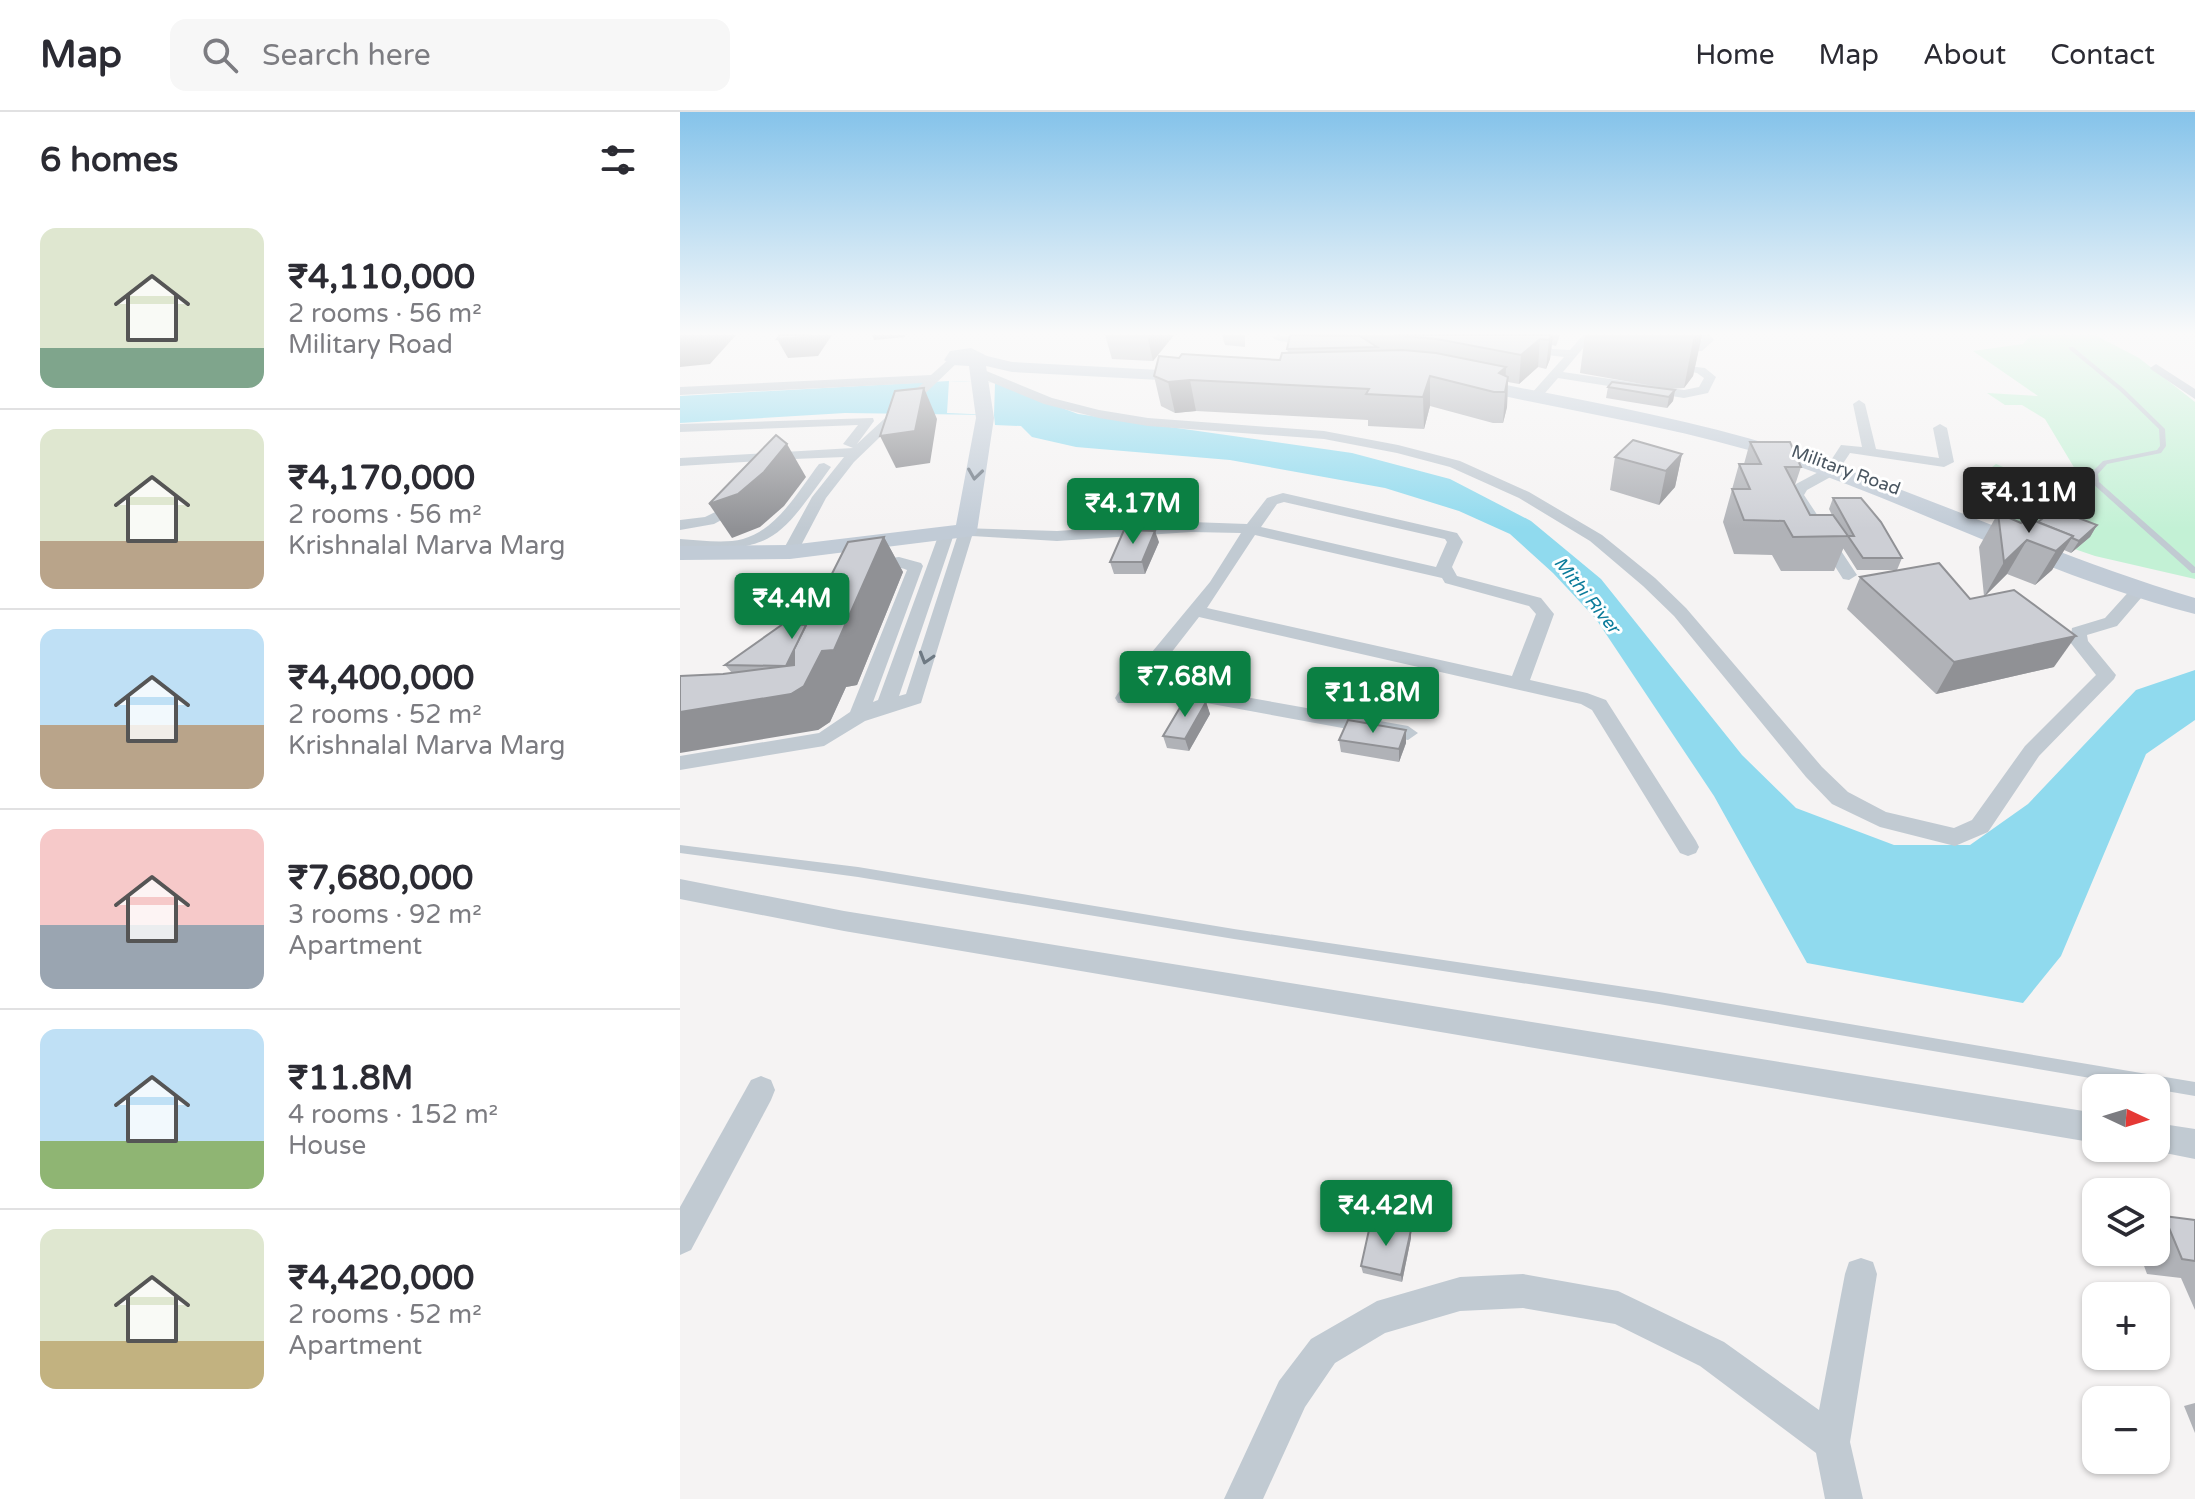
<!DOCTYPE html>
<meta charset="utf-8">
<style>
:root{--surface:#fff;--page:#f7f7f7;--text:#2b2b33;--muted:#7c7c81;--line:#e1e1e2;--accent:#0b8043}
body{margin:0;font-family:"Varela Round",sans-serif;background:var(--page);color:var(--text);height:100vh;display:flex;flex-direction:column;font-size:30px;white-space:nowrap}
*{box-sizing:border-box;margin:0}
p{font-size:26px;color:var(--muted)}
.icon{flex:none;width:44px;height:44px;fill:none;stroke:currentColor;stroke-width:2;stroke-linecap:round;stroke-linejoin:round}
.map{position:relative;flex:1;overflow:hidden}
.panel{display:flex;flex-direction:column;background:var(--surface);width:680px}
.panel>*{flex:none}
.needle{width:52px;rotate:94deg}
.controls{position:absolute;left:1402px;top:962px;display:grid;gap:16px}
.controls a{display:grid;place-items:center;width:88px;height:88px;border-radius:16px;background:var(--surface);box-shadow:0 2px 6px #0004;font-size:40px}
.price{position:absolute;translate:-50% -68px;padding:0 18px;border-radius:8px;background:var(--accent);color:#fff;font-size:26px;line-height:52px;filter:drop-shadow(0 2px 4px #0008)}
.price::after{content:'';position:absolute;left:50%;top:48px;width:24px;height:18px;margin-left:-12px;background:inherit;clip-path:polygon(0 0,100% 0,50% 100%)}
.price.current{background:#222;color:#fff}
ul{padding:0;list-style:none}
li{display:flex;align-items:center;gap:24px;height:200px;padding:0 40px}
li+li{border-top:2px solid var(--line)}
li span{display:grid;place-items:center;flex:none;width:224px;height:160px;border-radius:16px;color:#555}
li>.icon{margin-inline-start:auto}
span .icon{width:96px;height:96px;fill:#fffc;stroke-width:1}
li b{font-size:34px}
h2{display:flex;justify-content:space-between;align-items:center;height:96px;padding:0 40px;font-size:34px}
header{display:flex;align-items:center;gap:48px;box-sizing:border-box;height:112px;padding:0 40px;background:var(--surface);border-bottom:2px solid var(--line)}
header strong{font-size:38px}
nav{display:flex;gap:44px;margin-inline-start:auto;font-size:28px}
.search{width:560px;height:72px;background:var(--page);display:flex;align-items:center;gap:20px;box-sizing:border-box;padding:0 28px;border-radius:16px;color:var(--muted);font-size:30px}
main{display:flex;flex:1;min-height:0}
.map>svg:first-child{display:block}
.green{fill:#c3f1d5}
.water{fill:#90daee}
.pier{fill:#f5f3f3}
.lines{fill:none;stroke-linecap:round;stroke-linejoin:round}
.lane{fill:#c1cad2;fill-rule:evenodd}
.street{fill:#c1cad2;fill-rule:evenodd}
.secondary{fill:#c1cbd6;fill-rule:evenodd}
.wall{fill:#b0b2b7}
.shaded-wall{fill:#909195}
.building{fill:#cdcfd5;stroke:#909195;stroke-width:2}
.oneway{stroke:#6e7984}
.oneway2{stroke:#6e7983}
.labels{text-anchor:middle;stroke-width:6;stroke-linejoin:round;paint-order:stroke}
.far-street-label{font-size:18px;fill:#4a5661;stroke:#fff}
.far-water-label{font-size:18px;font-style:italic;fill:#0c7c9b;stroke:#fff}
</style>
<header>
<strong>Map</strong>
<div class="search"><svg class="icon" aria-label="search" viewBox="0 0 24 24"><circle cx="10" cy="10" r="6"/><path d="M15 15l6 6"/></svg>Search here</div>
<nav><a>Home</a><a>Map</a><a>About</a><a>Contact</a></nav>
</header>
<main>
<section class="panel">
<h2>6 homes<svg class="icon" aria-label="filters" viewBox="0 0 24 24"><path d="M4 7h16M4 17h16"/><circle cx="9" cy="7" r="2"/><circle cx="15" cy="17" r="2"/></svg></h2>
<ul>
<li><span style="background:linear-gradient(#dfe7d0 75%,#7fa58c 0)"><svg class="icon" aria-label="home" viewBox="0 0 24 24"><path d="M3 11l9-7 9 7M6 9v11h12V9"/></svg></span><div><b>₹4,110,000</b><p>2 rooms · 56 m²</p><p>Military Road</p></div></li>
<li><span style="background:linear-gradient(#dfe7d0 70%,#b9a48a 0)"><svg class="icon" aria-label="home" viewBox="0 0 24 24"><path d="M3 11l9-7 9 7M6 9v11h12V9"/></svg></span><div><b>₹4,170,000</b><p>2 rooms · 56 m²</p><p>Krishnalal Marva Marg</p></div></li>
<li><span style="background:linear-gradient(#bfe0f5 60%,#b9a48a 0)"><svg class="icon" aria-label="home" viewBox="0 0 24 24"><path d="M3 11l9-7 9 7M6 9v11h12V9"/></svg></span><div><b>₹4,400,000</b><p>2 rooms · 52 m²</p><p>Krishnalal Marva Marg</p></div></li>
<li><span style="background:linear-gradient(#f6c9c9 60%,#9aa5b1 0)"><svg class="icon" aria-label="home" viewBox="0 0 24 24"><path d="M3 11l9-7 9 7M6 9v11h12V9"/></svg></span><div><b>₹7,680,000</b><p>3 rooms · 92 m²</p><p>Apartment</p></div></li>
<li><span style="background:linear-gradient(#bfe0f5 70%,#8fb573 0)"><svg class="icon" aria-label="home" viewBox="0 0 24 24"><path d="M3 11l9-7 9 7M6 9v11h12V9"/></svg></span><div><b>₹11.8M</b><p>4 rooms · 152 m²</p><p>House</p></div></li>
<li><span style="background:linear-gradient(#dfe7d0 70%,#c2b280 0)"><svg class="icon" aria-label="home" viewBox="0 0 24 24"><path d="M3 11l9-7 9 7M6 9v11h12V9"/></svg></span><div><b>₹4,420,000</b><p>2 rooms · 52 m²</p><p>Apartment</p></div></li>
</ul>
</section>
<div class="map">
<svg width="1515" height="1387" viewBox="0 0 1515 1387">
<rect width="100%" height="100%" fill="#f5f3f3"/>
<polygon class="green" points="1351,223 1415,223 1459,246 1515,290 1515,467 1415,444 1318,411 1334,389 1294,369 1316,352 1345,364 1404,372 1365,307 1342,293 1325,293 1307,281 1358,284 1293,239 1343,232"/>
<polygon class="water" points="269,269 315,271 398,302 672,341 770,367 851,409 921,467 1062,643 1116,696 1214,733 1290,733 1348,692 1456,578 1515,558 1515,608 1466,642 1381,844 1343,891 1127,851 1034,684 916,507 873,461 830,422 779,399 705,376 550,348 396,335 352,325 341,314 315,313 314,303 165,301 0,311 0,284"/>
<polygon class="pier" points="269,269 315,271 314,303 267,301"/>
<g class="lines">
<g class="lane">
<polygon points="1389,235 1393,235 1444,277 1485,317 1486,334 1481,341 1427,352 1418,362 1419,370 1515,455 1515,461 1512,461 1412,371 1410,362 1423,349 1477,338 1480,334 1479,317 1440,279 1389,237"/>
<polygon points="0,733 178,755 554,817 979,880 1515,970 1515,984 979,892 554,827 178,765 0,741"/>
</g>
<g class="street">
<polygon points="597,223 638,227 644,230 638,233 599,229 593,226"/>
<polygon points="903,223 914,223 883,260 1004,278 1019,275 1024,266 1017,261 983,255 983,251 1025,256 1036,265 1028,281 1004,286 878,266 859,288 851,288 851,282 884,245 842,240 836,237 838,235 890,238"/>
<polygon points="1018,223 1030,223 1034,228 1022,239 989,238 983,235 989,232 1015,233 1022,228"/>
<polygon points="269,247 279,249 174,350 146,386 116,443 110,445 102,440 132,385 164,345 114,347 91,364 84,360 96,348 0,354 0,346 173,336 163,332 178,313 0,320 0,312 193,306 194,309 177,332 243,271 0,283 0,275 251,263"/>
<polygon points="1476,252 1515,277 1515,287 1472,258 1470,256"/>
<polygon points="296,258 304,258 372,286 419,298 468,306 644,319 718,333 780,349 849,380 922,423 975,466 1006,496 1142,655 1168,680 1206,700 1274,716 1292,708 1345,634 1416,563 1390,530 1392,516 1425,506 1453,475 1465,475 1467,479 1437,514 1407,523 1408,529 1436,563 1434,567 1359,644 1308,720 1275,734 1200,715 1152,692 1126,665 994,504 963,474 910,429 839,386 770,355 717,341 644,327 468,314 419,306 364,292 296,264"/>
<polygon points="1179,288 1185,292 1196,337 1259,346 1253,316 1260,312 1267,316 1274,350 1264,355 1170,341 1156,362 1127,378 1124,383 1177,463 1169,468 1163,467 1110,383 1116,372 1146,356 1161,333 1182,335 1173,292"/>
<path d="M144 351 151 355C97 430 94 439 0 437V427C20 428 44 432 63 427 98 417 119 378 139 352Z"/>
<path d="M603 381 777 421 783 430 772 455 777 464 861 486 874 502 850 568 907 581 926 588 1016 729 1019 735 1016 741 1008 744 1000 741 912 598 901 592 519 505 470 568 728 614 738 621 728 628 461 579 452 591H438L435 586 438 581 530 470 561 421 511 420 377 429 292 424 241 591 185 609 144 634 0 658V644L139 621 170 600 227 458C215 452 200 459 186 455V449L219 445 241 451 243 454 193 590 198 588 260 419H272L274 422 219 584 226 582 280 416 377 419 511 410 567 412 587 386ZM604 390 765 427 767 430 756 455 581 415 597 392ZM575 423 762 466 765 471 849 494 856 502 832 564 527 496Z"/>
<polygon points="62,387 67,388 67,394 34,412 0,418 0,408 25,405"/>
<polygon points="0,767 164,799 1416,1001 1416,1031 164,819 0,787"/>
<polygon points="81,964 91,968 95,978 91,988 11,1138 0,1143 0,1095 71,968"/>
<polygon points="1476,1011 1515,1017 1515,1047 1465,1037 1476,1036"/>
<polygon points="1181,1146 1193,1150 1197,1162 1170,1330 1183,1387 1145,1387 1136,1341 1020,1254 935,1212 843,1196 780,1199 705,1221 655,1251 625,1295 583,1387 544,1387 599,1269 631,1227 697,1189 780,1165 843,1162 938,1179 1044,1230 1139,1298 1165,1162 1169,1150"/>
</g>
<g class="secondary">
<polygon points="291,236 307,244 332,250 517,260 526,265 517,270 332,260 306,254 314,306 297,419 294,424 110,447 0,448 0,434 110,433 276,413 296,306 289,254 272,253 264,248 270,239"/>
<path d="M787 265C897 288 1010 306 1117 341 1252 384 1379 446 1515 486V502C1374 466 1243 397 1106 350 1000 314 889 301 781 274L778 270 781 266Z"/>
</g>
</g>
<g class="wall">
<polygon points="425,223 494,223 473,249 432,247"/>
<polygon points="542,223 565,223 565,235 545,233"/>
<polygon points="610,223 880,223 876,234 872,233 870,247 866,257 858,255 839,272 828,270 827,295 823,311 813,311 750,294 744,317 688,314 688,308 516,299 495,301 481,294 474,264 499,246 600,248 608,241 607,237"/>
<polygon points="905,223 1022,223 1013,264 1004,276 990,277 900,261"/>
<polygon points="928,275 995,278 993,289 987,296 926,286"/>
<polygon points="1070,330 1121,355 1115,373 1130,403 1152,403 1149,397 1153,386 1222,446 1217,458 1177,458 1163,436 1166,430 1154,459 1101,459 1092,443 1054,442 1043,410 1059,352 1064,352"/>
<polygon points="1002,342 995,375 979,393 930,378 935,345"/>
<polygon points="1318,401 1341,411 1358,410 1417,413 1410,425 1391,441 1384,438 1372,458 1355,473 1327,462 1305,484 1374,555 1256,582 1167,497 1180,465 1290,487 1304,484 1299,435"/>
<polygon points="204,425 223,460 177,573 166,575 150,610 138,618 52,561 45,553 126,513"/>
<polygon points="479,430 465,462 434,462 430,450"/>
<polygon points="526,590 530,602 509,639 487,636 483,624"/>
<polygon points="659,628 726,631 719,650 661,640"/>
<polygon points="1484,1104 1515,1108 1515,1198 1501,1166 1467,1162 1459,1140 1476,1140 1476,1108"/>
<polygon points="731,1126 722,1170 683,1161 681,1154"/>
<polygon points="1515,1291 1515,1321 1504,1294"/>
</g>
<g class="shaded-wall">
<polygon points="0,223 56,223 30,252 0,255"/>
<polygon points="129,223 152,223 138,244 108,246 97,227"/>
<polygon points="192,223 225,223 225,225 194,228"/>
<polygon points="467,223 494,223 473,249"/>
<polygon points="871,223 873,223 870,247 866,257 869,228"/>
<polygon points="1014,223 1022,223 1013,264 1004,276"/>
<polygon points="860,227 858,255 839,272 841,243"/>
<polygon points="826,255 825,280 819,261"/>
<polygon points="750,264 750,294 744,317 743,285"/>
<polygon points="828,265 827,295 823,311 825,280"/>
<polygon points="510,268 516,299 495,301 488,270"/>
<polygon points="244,276 257,307 250,351 216,356 200,324"/>
<polygon points="995,278 993,289 987,296 989,285"/>
<polygon points="107,332 126,365 104,394 80,415 52,426 29,392"/>
<polygon points="1002,342 995,375 979,393 986,359"/>
<polygon points="1417,413 1410,425 1391,441 1399,429"/>
<polygon points="475,419 479,430 465,462 462,450"/>
<polygon points="1393,424 1372,458 1355,473 1376,439"/>
<polygon points="204,425 223,460 177,573 166,575 150,610 138,618 0,641 0,600 111,582"/>
<polygon points="1347,428 1327,462 1304,485 1324,450"/>
<polygon points="128,513 115,566 106,554"/>
<polygon points="1396,524 1374,555 1256,582 1274,550"/>
<polygon points="526,590 530,602 509,639 505,627"/>
<polygon points="726,618 726,631 719,650 719,637"/>
<polygon points="731,1118 731,1126 722,1170 721,1163"/>
</g>
<g class="building">
<polygon points="100,223 129,223 128,225 97,227"/>
<polygon points="610,223 680,224 697,235 607,237"/>
<polygon points="713,223 871,223 869,228 860,227 841,243 757,227"/>
<polygon points="723,238 756,241 826,255 819,261 828,265 825,280 814,280 750,264 743,285 686,282 689,277 510,268 488,270 474,264 479,244 499,246 502,242 600,248 602,241"/>
<polygon points="932,270 995,278 989,285 928,275"/>
<polygon points="244,276 235,319 200,324 215,279"/>
<polygon points="96,323 107,332 84,360 58,382 29,392"/>
<polygon points="953,328 1002,342 986,359 935,345"/>
<polygon points="1070,330 1110,330 1121,355 1105,355 1130,403 1153,403 1168,424 1113,425 1104,409 1064,408 1052,377 1070,377 1059,352 1081,352"/>
<polygon points="1153,386 1181,386 1201,410 1222,446 1183,446 1168,424 1174,424"/>
<polygon points="1375,397 1417,413 1399,429 1392,426 1393,424 1358,410"/>
<polygon points="1318,401 1341,411 1347,406 1393,424 1376,439 1347,428 1324,450"/>
<polygon points="444,418 475,419 462,450 430,450"/>
<polygon points="204,425 154,538 142,539 124,574 111,582 0,600 0,564 43,562 114,553 114,537 168,430"/>
<polygon points="1259,451 1290,487 1334,478 1396,524 1274,550 1180,465"/>
<polygon points="103,512 126,513 106,554 45,553"/>
<polygon points="505,587 526,590 505,627 483,624"/>
<polygon points="668,608 726,618 719,637 659,628"/>
<polygon points="1484,1104 1515,1108 1515,1149 1502,1147"/>
<polygon points="691,1109 731,1118 721,1163 681,1154"/>
</g>
<defs><path id="oneway-chevron" d="M-2-3.5L2.5 0L-2 3.5" fill="none" stroke-width="1.6" stroke-linecap="round" stroke-linejoin="round" transform="scale(2)"/></defs>
<use class="oneway" href="#oneway-chevron" transform="translate(295 362) rotate(98)"/>
<use class="oneway2" href="#oneway-chevron" transform="translate(246 546) rotate(107)"/>
<linearGradient id="sky" x2="0" y2="1"><stop stop-color="#85c3ea"/><stop offset="0.53" stop-color="#fafafa"/><stop offset="1" stop-color="#fafafa" stop-opacity="0"/></linearGradient>
<rect width="1515" height="417" fill="url(#sky)"/>
<g class="labels">
<g class="far-street-label">
<text transform="translate(1166 358) rotate(20)" y="6">Military Road</text>
</g>
<g class="far-water-label">
<text transform="translate(907 483) rotate(51)" y="6">Mithi River</text>
</g>
</g>
</svg>
<div class="controls">
<a><svg class="needle" viewBox="-14 -14 28 28"><path d="M0-13l5 13h-10z" fill="#e53935"/><path d="M0 13l5-13h-10z" fill="#7c7c81"/></svg></a>
<a><svg class="icon" aria-label="layers" viewBox="0 0 24 24"><path d="M12 4l9 5-9 5-9-5zM3 14l9 5 9-5"/></svg></a>
<a>+</a>
<a>−</a>
</div>
<b class="price current" style="left:1349px;top:423px">₹4.11M</b>
<b class="price" style="left:453px;top:434px">₹4.17M</b>
<b class="price" style="left:112px;top:529px">₹4.4M</b>
<b class="price" style="left:505px;top:607px">₹7.68M</b>
<b class="price" style="left:693px;top:623px">₹11.8M</b>
<b class="price" style="left:706px;top:1136px">₹4.42M</b>
</div>
</main>
